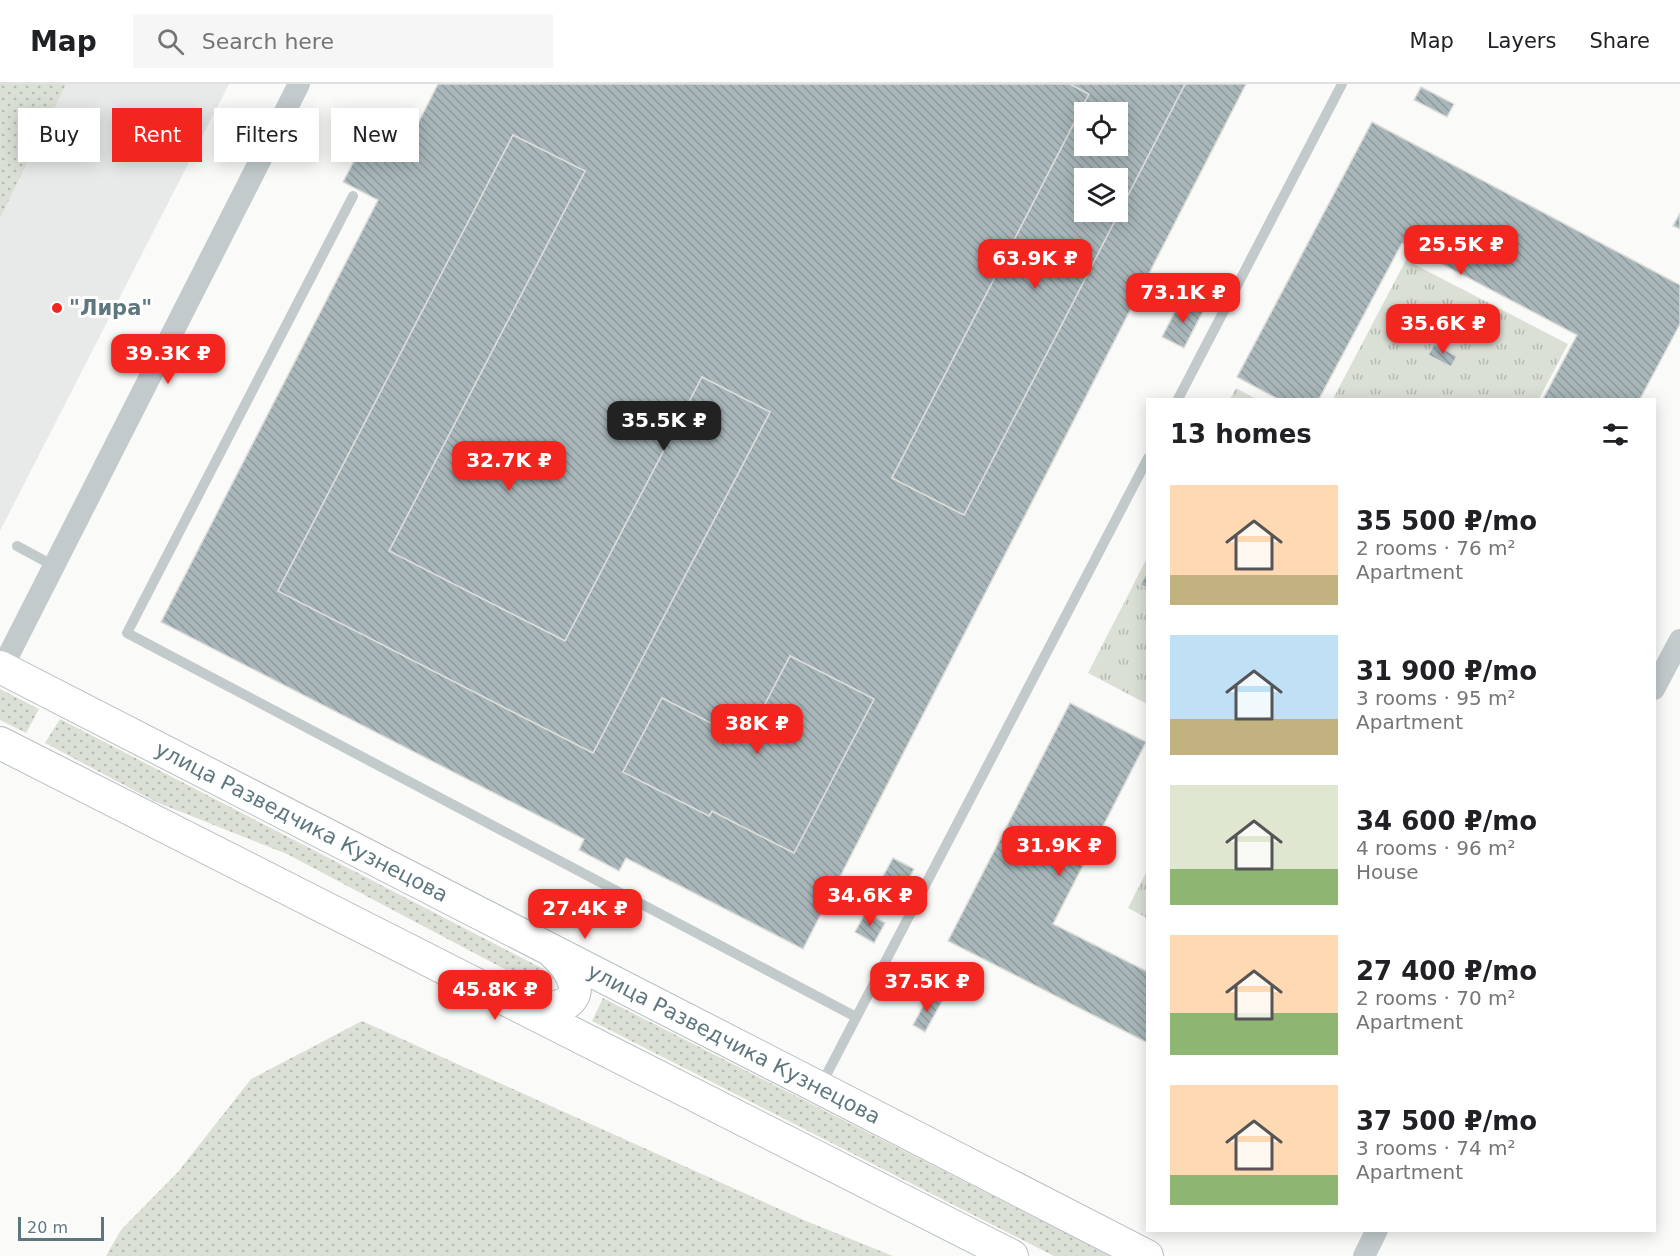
<!DOCTYPE html>
<meta charset="utf-8">
<style>
:root{--surface:#fff;--page:#f6f6f6;--text:#202124;--muted:#757577;--line:#e0e0e0;--accent:#f3261f}
body{margin:0;font-family:"DejaVu Sans",sans-serif;background:var(--page);color:var(--text);height:100vh;display:flex;flex-direction:column;font-size:22px;white-space:nowrap}
*{box-sizing:border-box;margin:0}
p{font-size:20px;color:var(--muted)}
.icon{flex:none;width:33px;height:33px;fill:none;stroke:currentColor;stroke-width:2;stroke-linecap:round;stroke-linejoin:round}
.map{position:relative;flex:1;overflow:hidden}
.details{position:absolute;left:1146px;top:314px;width:510px;height:834px;display:flex;flex-direction:column;background:var(--surface);border-radius:0px;box-shadow:0 3px 15px #0003}
.details>*{flex:none}
.hud{position:absolute;left:18px;top:24px;width:570px;height:54px;display:flex;gap:12px}
.controls{position:absolute;left:1074px;top:18px;display:grid;gap:12px}
.controls a{display:grid;place-items:center;width:54px;height:54px;border-radius:0px;background:var(--surface);box-shadow:0 3px 15px #0003;font-size:30px}
.scale{position:absolute;left:18px;bottom:15px;width:86px;box-sizing:border-box;padding-left:6px;border:3px solid #5e777f;border-top:0;font-size:16px;line-height:21px;white-space:nowrap;color:#5e777f;-webkit-text-stroke:4px #fff;paint-order:stroke}
.price{position:absolute;translate:-50% -51px;padding:0 14px;border-radius:12px;background:var(--accent);color:#fff;font-size:20px;line-height:39px;filter:drop-shadow(0 2px 3px #0008)}
.price::after{content:'';position:absolute;left:50%;top:36px;width:18px;height:14px;margin-left:-9px;background:inherit;clip-path:polygon(0 0,100% 0,50% 100%)}
.price.active{background:#222;color:#fff}
ul{padding:0;list-style:none}
li{display:flex;align-items:center;gap:18px;height:150px;padding:0 24px}
li span{display:grid;place-items:center;flex:none;width:168px;height:120px;border-radius:0px;color:#555}
li>.icon{margin-inline-start:auto}
span .icon{width:72px;height:72px;fill:#fffc;stroke-width:1}
li b{font-size:26px}
h2{display:flex;justify-content:space-between;align-items:center;height:72px;padding:0 24px;font-size:26px}
.chip{padding:0 21px;border-radius:0px;background:var(--surface);box-shadow:0 3px 15px #0003;font-size:21px;line-height:54px}
.chip.active{background:var(--accent);color:#fff}
header{display:flex;align-items:center;gap:36px;box-sizing:border-box;height:84px;padding:0 30px;background:var(--surface);border-bottom:2px solid var(--line)}
header strong{font-size:28px}
nav{display:flex;gap:33px;margin-inline-start:auto;font-size:21px}
.search{width:420px;height:54px;background:var(--page);display:flex;align-items:center;gap:15px;box-sizing:border-box;padding:0 21px;border-radius:0px;color:var(--muted);font-size:22px}
.map>svg:first-child{display:block}
.built{fill:#e8eae9}
.grass{fill:url(#grass-dots)}
.park{fill:url(#park-tufts)}
.building{fill:url(#building-back-hatch);stroke:#dcdcda;stroke-width:1.5;fill-rule:evenodd}
.lines{fill:none;stroke-linecap:round;stroke-linejoin:round}
.secondary-casing{stroke:#b5bec1;stroke-width:34}
.lane{stroke:#c2cacc;stroke-width:10}
.street{stroke:#c2cacc;stroke-width:22}
.secondary{stroke:#fff;stroke-width:32}
.poi-dot{fill:#f3261f;stroke:#fff;stroke-width:2}
.labels{text-anchor:middle;stroke-width:6;stroke-linejoin:round;paint-order:stroke}
.poi-label{font-size:21px;font-weight:bold;fill:#5e777f;stroke:#fff;text-anchor:start}
.street-label{font-size:21px;fill:#5e777f;stroke:#fff}
</style>
<header>
<strong>Map</strong>
<div class="search"><svg class="icon" aria-label="search" viewBox="0 0 24 24"><circle cx="10" cy="10" r="6"/><path d="M15 15l6 6"/></svg>Search here</div>
<nav><a>Map</a><a>Layers</a><a>Share</a></nav>
</header>
<div class="map">
<svg width="1680" height="1172" viewBox="0 0 1680 1172">
<defs>
<pattern id="grass-dots" width="8" height="8" patternUnits="userSpaceOnUse" patternTransform="scale(1.5)"><rect width="8" height="8" fill="#dbe0d6"/><path d="M2 2h.1M6 6h.1" fill="none" stroke="#b5bab3" stroke-width="1.8" stroke-linecap="round"/></pattern>
<pattern id="park-tufts" width="24" height="20" patternUnits="userSpaceOnUse" patternTransform="scale(1.5)"><rect width="24" height="20" fill="#dbe0d6"/><path d="M3 7l-1-3M5 7V3M7 7l1-3M15 17l-1-3M17 17v-4M19 17l1-3" fill="none" stroke="#b5bab3"/></pattern>
<pattern id="building-back-hatch" width="6" height="6" patternUnits="userSpaceOnUse" patternTransform="scale(1.5)"><rect width="6" height="6" fill="#a9b7ba"/><path d="M-1 5l2 2M0 0l6 6M5-1l2 2" fill="none" stroke="#8d9a9c"/></pattern>
</defs>
<rect width="100%" height="100%" fill="#fafaf8"/>
<polygon class="built" points="0,0 229,0 0,447"/>
<g class="grass">
<polygon points="0,0 66,0 0,134"/>
<polygon points="0,605 39,625 26,649 0,636"/>
<polygon points="60,635 555,891 546,907 287,770 156,718 45,659"/>
<polygon points="603,914 1111,1172 1054,1172 592,937"/>
<polygon points="362,937 806,1137 893,1172 106,1172 121,1146 178,1088 251,995"/>
</g>
<g class="park">
<polygon points="1406,176 1568,260 1539,315 1333,315"/>
<polygon points="1236,304 1256,315 1230,315"/>
<polygon points="1147,474 1147,620 1088,589"/>
<polygon points="1147,787 1147,834 1128,824"/>
</g>
<g class="building">
<path d="M438 0H1070L1089 10 892 394 964 431 1185 0H1246L803 865 626 774 619 787 579 766 584 755 161 538 378 116 343 98 363 60 399 77ZM513 51 585 87 389 467 565 557 702 293 770 328 593 669 278 507ZM790 572 874 615 794 769 712 727 709 732 623 688 662 614 746 657Z"/>
<path d="M1070 0H1185L964 431 892 394 1089 10ZM1084 28H1118V62H1084ZM1084 94H1118V128H1084Z"/>
<polygon points="1421,3 1454,20 1447,33 1414,16"/>
<polygon points="1372,38 1680,201 1680,240 1640,315 1543,315 1577,251 1402,159 1319,315 1278,315 1237,293"/>
<polygon points="513,51 585,87 389,467 565,557 702,293 770,328 593,669 278,507"/>
<polygon points="1680,129 1680,145 1673,142"/>
<polygon points="1181,216 1203,227 1184,264 1162,253"/>
<polygon points="1434,260 1457,272 1451,283 1428,271"/>
<polygon points="1148,486 1148,505 1140,501"/>
<polygon points="790,572 874,615 794,769 712,727 709,732 623,688 662,614 746,657"/>
<polygon points="1070,619 1146,658 1053,840 1148,888 1148,959 948,857"/>
<polygon points="893,774 914,785 890,829 869,818"/>
<polygon points="866,828 885,839 874,859 855,848"/>
<polygon points="929,911 942,917 925,948 913,941"/>
</g>
<g class="lines">
<g class="secondary-casing">
<g id="secondary">
<path id="s1" d="M0 583 1147 1172"/>
<polyline points="0,659 1012,1172"/>
<path d="M523 923C574 931 593 907 554 869"/>
</g>
</g>
<g class="lane">
<polyline points="353,112 127,549 856,933"/>
<polyline points="1178,315 1342,0"/>
<polyline points="17,462 54,482"/>
<polyline points="821,1001 1148,374"/>
</g>
<g class="street">
<polyline points="2,584 299,0"/>
<polyline points="1654,605 1680,556"/>
<polyline points="1364,1172 1377,1146"/>
</g>
<use href="#secondary" class="secondary"/>
</g>
<circle class="poi-dot" cx="57" cy="224" r="6"/>
<g class="labels">
<g class="poi-label">
<text x="69" y="231">"Лира"</text>
</g>
<g class="street-label">
<text dy="7" stroke="none"><textPath href="#s1" startOffset="339">улица Разведчика Кузнецова</textPath></text>
<text dy="7" stroke="none"><textPath href="#s1" startOffset="825">улица Разведчика Кузнецова</textPath></text>
</g>
</g>
</svg>
<div class="controls">
<a><svg class="icon" aria-label="locate" viewBox="0 0 24 24"><circle cx="12" cy="12" r="6"/><path d="M12 2v4M12 18v4M2 12h4M18 12h4"/></svg></a>
<a><svg class="icon" aria-label="layers" viewBox="0 0 24 24"><path d="M12 4l9 5-9 5-9-5zM3 14l9 5 9-5"/></svg></a>
</div>
<div class="scale">20 m</div>
<b class="price" style="left:1461px;top:192px">25.5K ₽</b>
<b class="price" style="left:1035px;top:206px">63.9K ₽</b>
<b class="price" style="left:1183px;top:240px">73.1K ₽</b>
<b class="price" style="left:1443px;top:271px">35.6K ₽</b>
<b class="price" style="left:168px;top:301px">39.3K ₽</b>
<b class="price active" style="left:664px;top:368px">35.5K ₽</b>
<b class="price" style="left:509px;top:408px">32.7K ₽</b>
<b class="price" style="left:757px;top:671px">38K ₽</b>
<b class="price" style="left:1059px;top:793px">31.9K ₽</b>
<b class="price" style="left:870px;top:843px">34.6K ₽</b>
<b class="price" style="left:585px;top:856px">27.4K ₽</b>
<b class="price" style="left:927px;top:929px">37.5K ₽</b>
<b class="price" style="left:495px;top:937px">45.8K ₽</b>
<div class="hud">
<a class="chip">Buy</a>
<a class="chip active">Rent</a>
<a class="chip">Filters</a>
<a class="chip">New</a>
</div>
<section class="details">
<h2>13 homes<svg class="icon" aria-label="filters" viewBox="0 0 24 24"><path d="M4 7h16M4 17h16"/><circle cx="9" cy="7" r="2"/><circle cx="15" cy="17" r="2"/></svg></h2>
<ul>
<li><span style="background:linear-gradient(#ffd9b3 75%,#c2b280 0)"><svg class="icon" aria-label="home" viewBox="0 0 24 24"><path d="M3 11l9-7 9 7M6 9v11h12V9"/></svg></span><div><b>35 500 ₽/mo</b><p>2 rooms · 76 m²</p><p>Apartment</p></div></li>
<li><span style="background:linear-gradient(#bfe0f5 70%,#c2b280 0)"><svg class="icon" aria-label="home" viewBox="0 0 24 24"><path d="M3 11l9-7 9 7M6 9v11h12V9"/></svg></span><div><b>31 900 ₽/mo</b><p>3 rooms · 95 m²</p><p>Apartment</p></div></li>
<li><span style="background:linear-gradient(#dfe7d0 70%,#8fb573 0)"><svg class="icon" aria-label="home" viewBox="0 0 24 24"><path d="M3 11l9-7 9 7M6 9v11h12V9"/></svg></span><div><b>34 600 ₽/mo</b><p>4 rooms · 96 m²</p><p>House</p></div></li>
<li><span style="background:linear-gradient(#ffd9b3 65%,#8fb573 0)"><svg class="icon" aria-label="home" viewBox="0 0 24 24"><path d="M3 11l9-7 9 7M6 9v11h12V9"/></svg></span><div><b>27 400 ₽/mo</b><p>2 rooms · 70 m²</p><p>Apartment</p></div></li>
<li><span style="background:linear-gradient(#ffd9b3 75%,#8fb573 0)"><svg class="icon" aria-label="home" viewBox="0 0 24 24"><path d="M3 11l9-7 9 7M6 9v11h12V9"/></svg></span><div><b>37 500 ₽/mo</b><p>3 rooms · 74 m²</p><p>Apartment</p></div></li>
</ul>
</section>
</div>
